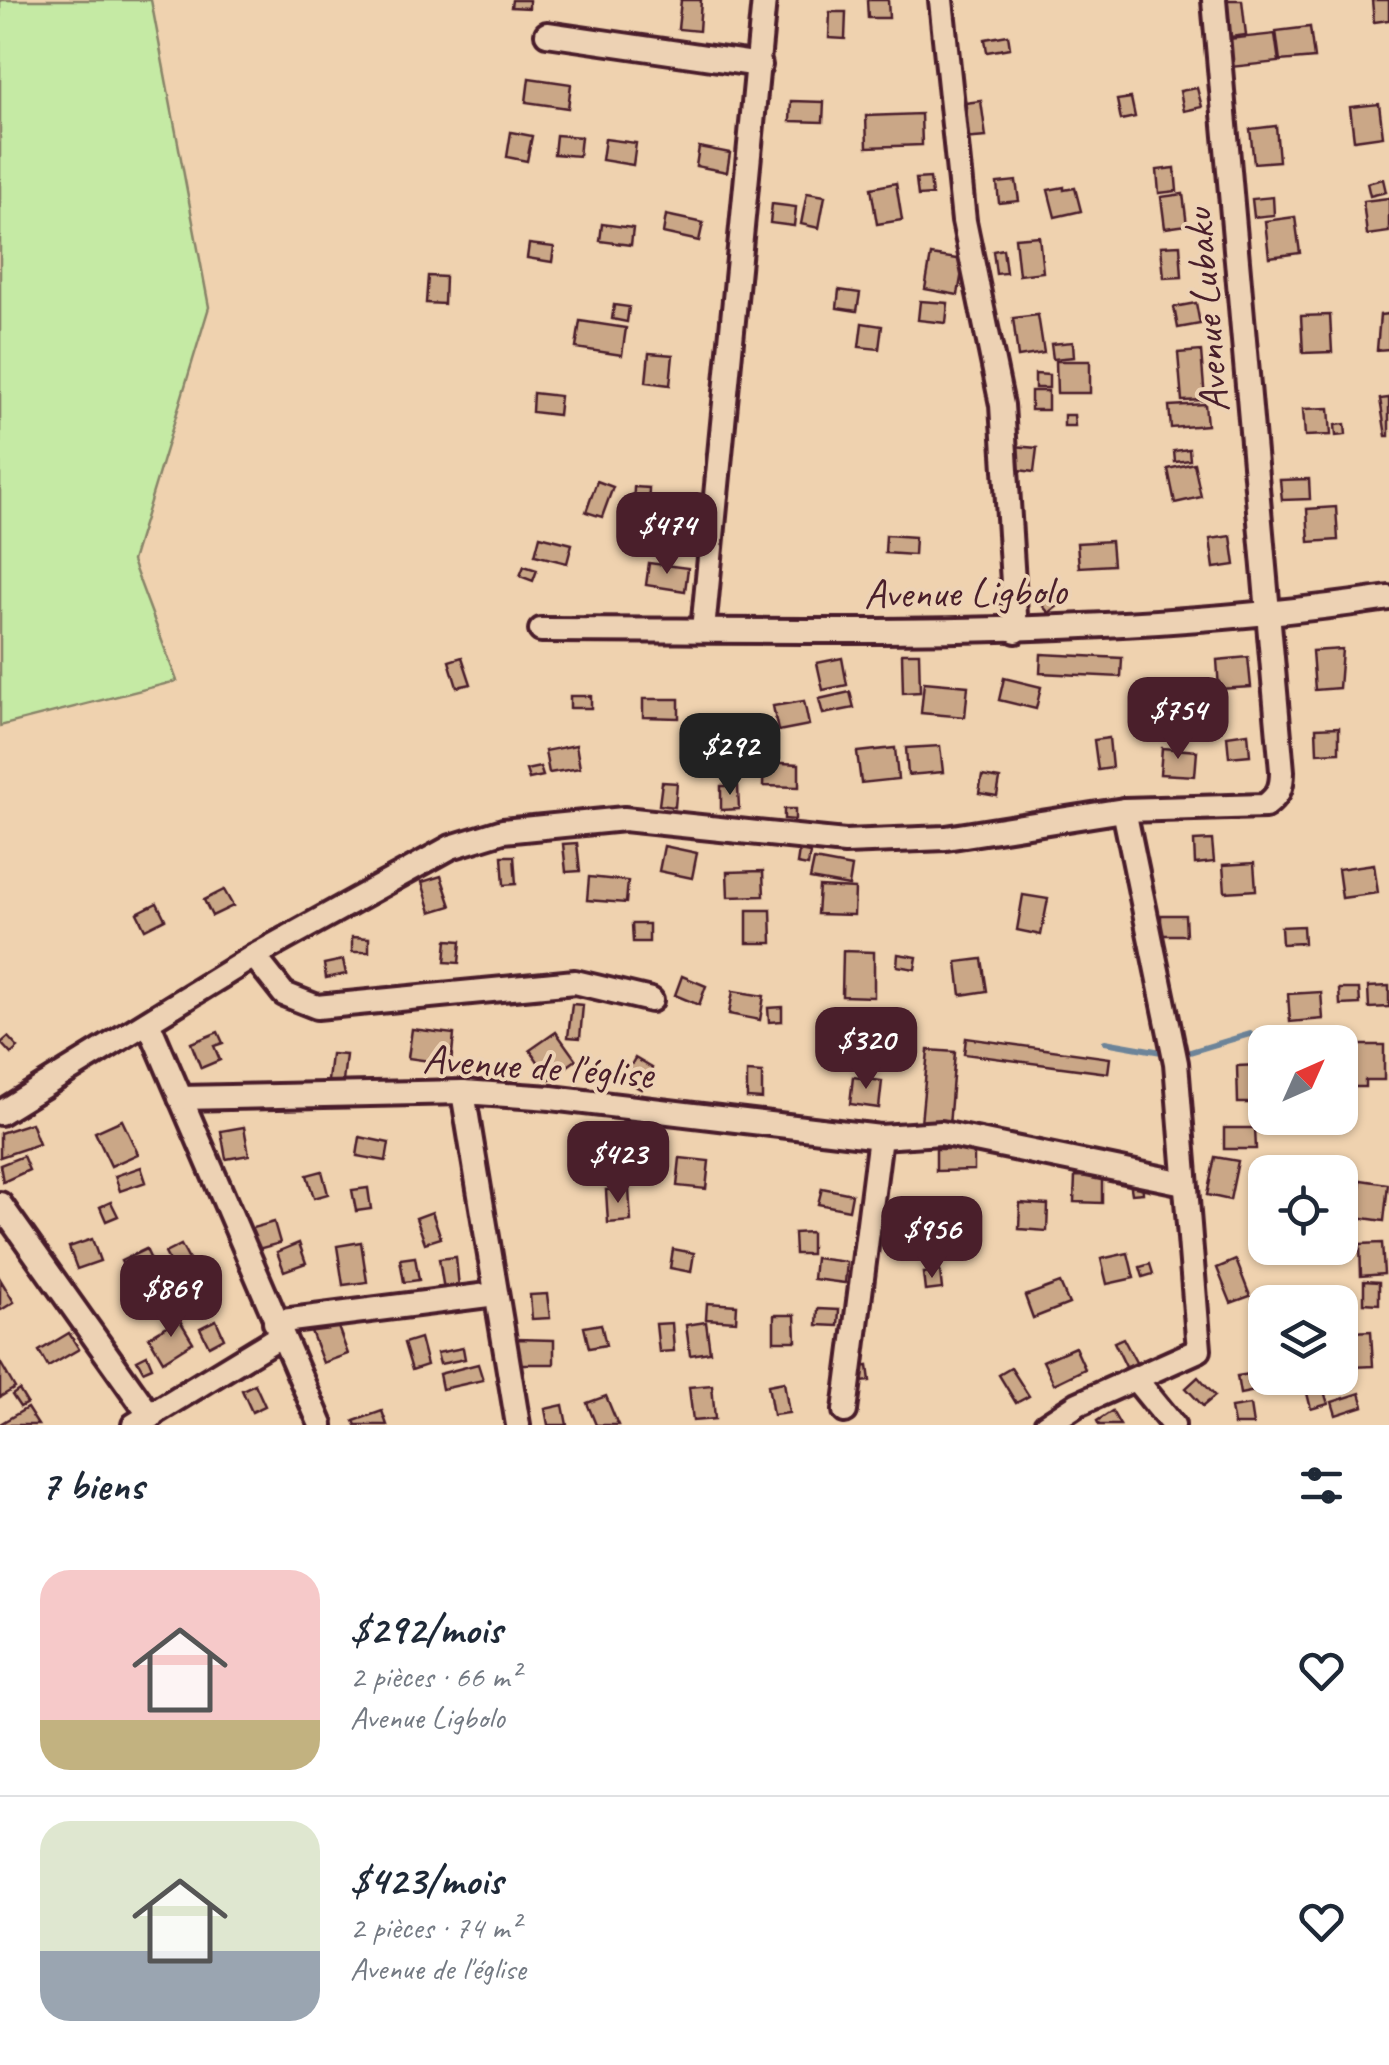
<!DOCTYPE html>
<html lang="fr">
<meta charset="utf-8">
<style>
:root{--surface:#fff;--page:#f6f6f7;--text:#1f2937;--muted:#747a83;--line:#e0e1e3;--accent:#4a1f2b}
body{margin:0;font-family:Caveat,sans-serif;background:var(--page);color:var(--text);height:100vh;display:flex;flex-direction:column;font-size:38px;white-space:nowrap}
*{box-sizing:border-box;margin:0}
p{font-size:32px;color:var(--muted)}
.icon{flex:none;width:55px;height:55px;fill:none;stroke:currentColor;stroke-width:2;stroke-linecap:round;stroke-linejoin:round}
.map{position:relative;height:1425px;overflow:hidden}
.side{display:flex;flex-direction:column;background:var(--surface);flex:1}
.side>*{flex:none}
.needle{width:65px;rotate:45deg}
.buttons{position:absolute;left:1248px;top:1025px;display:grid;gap:20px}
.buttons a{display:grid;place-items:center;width:110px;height:110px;border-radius:20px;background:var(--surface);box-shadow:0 2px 8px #0004;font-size:50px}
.price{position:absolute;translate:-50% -85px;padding:0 22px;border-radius:20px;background:var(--accent);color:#fff;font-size:32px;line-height:65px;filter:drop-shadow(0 2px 5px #0008)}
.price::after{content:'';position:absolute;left:50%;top:60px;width:30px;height:22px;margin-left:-15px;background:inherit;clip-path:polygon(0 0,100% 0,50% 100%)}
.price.on{background:#222;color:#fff}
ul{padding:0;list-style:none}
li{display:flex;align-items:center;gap:30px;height:250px;padding:0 40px}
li+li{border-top:2px solid var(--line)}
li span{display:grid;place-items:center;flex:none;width:280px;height:200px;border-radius:30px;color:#555}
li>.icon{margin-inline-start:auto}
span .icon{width:120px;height:120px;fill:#fffc;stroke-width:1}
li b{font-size:42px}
h2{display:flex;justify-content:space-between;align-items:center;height:120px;padding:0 40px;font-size:42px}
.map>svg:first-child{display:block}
.green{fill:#c5eaa4;stroke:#888468;stroke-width:2.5}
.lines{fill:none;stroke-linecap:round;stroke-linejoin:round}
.stream{stroke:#6c8499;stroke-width:6}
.building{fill:#caa787;stroke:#4a1f2b;stroke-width:2.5}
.minor-casing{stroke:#4a1f2b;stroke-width:30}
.minor{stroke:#edd2b4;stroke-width:22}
.labels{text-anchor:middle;stroke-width:8;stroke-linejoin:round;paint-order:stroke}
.street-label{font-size:42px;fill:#4a1f2b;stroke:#edd2b4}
</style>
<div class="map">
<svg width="1389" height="1425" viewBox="0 0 1389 1425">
<rect width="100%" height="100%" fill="#efd2af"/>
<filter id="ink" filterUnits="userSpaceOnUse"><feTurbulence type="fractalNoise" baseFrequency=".01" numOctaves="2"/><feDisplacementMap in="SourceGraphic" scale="20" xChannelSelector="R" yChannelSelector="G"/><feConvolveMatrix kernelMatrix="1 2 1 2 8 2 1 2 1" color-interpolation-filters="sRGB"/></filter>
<g filter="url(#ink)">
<polygon class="green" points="0,0 151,0 209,307 132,561 177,681 0,726"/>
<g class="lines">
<g class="stream">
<polyline points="1105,1042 1167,1053"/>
<polyline points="1180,1055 1250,1034"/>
</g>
</g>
<g class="building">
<polygon points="512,0 529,0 529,8 511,7"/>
<polygon points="681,0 701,0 699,31 678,29"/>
<polygon points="867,0 888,0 889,18 868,18"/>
<polygon points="1226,0 1242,0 1246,35 1230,37"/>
<polygon points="1372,0 1389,0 1389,20 1374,22"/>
<polygon points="830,12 846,12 845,39 829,38"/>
<polygon points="1310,27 1314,58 1280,61 1276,31"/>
<polygon points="1275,34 1279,62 1231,67 1228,39"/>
<polygon points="1008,35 1010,48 987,52 985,39"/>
<polygon points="529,78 571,84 568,108 526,102"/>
<polygon points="1197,88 1202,107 1184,111 1180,91"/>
<polygon points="1131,98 1135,117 1121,120 1117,100"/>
<polygon points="791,101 824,102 823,122 790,121"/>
<polygon points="981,101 986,137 962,139 957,104"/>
<polygon points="1379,104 1383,136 1354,140 1350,107"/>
<polygon points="921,114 922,145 867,147 866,116"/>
<polygon points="1276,126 1279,161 1254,163 1250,129"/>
<polygon points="511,132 532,136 527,161 507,157"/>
<polygon points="556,135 581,137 579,156 554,154"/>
<polygon points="605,139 636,143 633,165 602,160"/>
<polygon points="699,147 730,153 727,172 696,166"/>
<polygon points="1175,168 1177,191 1159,193 1157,170"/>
<polygon points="930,178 932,195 918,196 916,179"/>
<polygon points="1383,179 1386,192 1370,196 1367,183"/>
<polygon points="1016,181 1019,201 999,203 997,183"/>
<polygon points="896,183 902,220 877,224 871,188"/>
<polygon points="1064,187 1064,190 1075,188 1081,211 1055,217 1048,190"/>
<polygon points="807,193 825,196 819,228 801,224"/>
<polygon points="1183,194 1187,225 1165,228 1161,197"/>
<polygon points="1273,197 1274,215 1254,217 1252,199"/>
<polygon points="1389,198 1389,232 1367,235 1363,201"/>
<polygon points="772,204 796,207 794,226 770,223"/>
<polygon points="666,215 703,223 699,241 663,233"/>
<polygon points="1295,217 1300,253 1269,257 1265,221"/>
<polygon points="602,224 633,228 631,245 600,241"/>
<polygon points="1039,236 1043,272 1019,275 1015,238"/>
<polygon points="529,244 554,247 552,262 527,258"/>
<polygon points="1180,245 1182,277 1164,278 1161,246"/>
<polygon points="1003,249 1006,273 996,274 993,251"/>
<polygon points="931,255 964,260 958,295 925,289"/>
<polygon points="428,276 445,277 444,304 426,303"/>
<polygon points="839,290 860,293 857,311 837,308"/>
<polygon points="920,301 948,303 946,323 918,320"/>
<polygon points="1196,303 1200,324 1178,328 1174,307"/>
<polygon points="614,305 629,307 627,322 612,319"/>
<polygon points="1389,314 1389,349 1377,350 1380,315"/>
<polygon points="1038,315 1044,353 1018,357 1013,318"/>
<polygon points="1330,315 1332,352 1303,353 1301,316"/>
<polygon points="580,321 626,328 622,355 576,348"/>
<polygon points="862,323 882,326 879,349 859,347"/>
<polygon points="1073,342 1074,357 1053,359 1051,344"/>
<polygon points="1201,351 1205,400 1182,401 1178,353"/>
<polygon points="649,353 673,355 670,385 646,382"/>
<polygon points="1056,361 1090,361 1090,393 1057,393"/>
<polygon points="1035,374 1049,375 1049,388 1035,388"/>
<rect x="1031" y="391" width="17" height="19"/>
<polygon points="533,393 560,396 558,415 532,412"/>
<polygon points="1389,398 1389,436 1386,436 1380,399"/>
<polygon points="1205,404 1207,425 1171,428 1169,406"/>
<polygon points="1329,408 1331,435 1305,436 1303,409"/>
<polygon points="1064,415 1074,415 1075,426 1064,426"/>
<polygon points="1345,424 1346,435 1336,436 1335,425"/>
<polygon points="1013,446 1037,448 1034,472 1011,469"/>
<polygon points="1189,449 1190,460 1175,462 1174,451"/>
<polygon points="1194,463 1201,497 1175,503 1168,469"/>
<polygon points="1309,479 1310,499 1282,500 1280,480"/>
<polygon points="597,481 613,487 602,517 586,512"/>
<polygon points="634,487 649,488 648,515 633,515"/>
<polygon points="1336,507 1338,540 1309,542 1307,509"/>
<polygon points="886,535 915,537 914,555 885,553"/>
<polygon points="540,536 572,544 567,563 535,555"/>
<polygon points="1231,536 1235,565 1214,568 1210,539"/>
<polygon points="1111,541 1113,565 1079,567 1077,543"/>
<polygon points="649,563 688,568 685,591 646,585"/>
<polygon points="524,566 537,570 533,581 520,576"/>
<polygon points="1050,593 1059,605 1049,613 1039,602"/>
<polygon points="1342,649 1339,688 1315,690 1312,651"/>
<polygon points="902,653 919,653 920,692 903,693"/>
<polygon points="1041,654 1122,658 1121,677 1040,673"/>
<polygon points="462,657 471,684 457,687 449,661"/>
<polygon points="1248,657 1251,687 1219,689 1217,660"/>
<polygon points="842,658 847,685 823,690 817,663"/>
<polygon points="1004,678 1041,687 1036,709 999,700"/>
<polygon points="924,682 968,686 965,717 921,713"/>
<polygon points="850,692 854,708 823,714 819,699"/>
<rect x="570" y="696" width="21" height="12"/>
<polygon points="643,699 679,699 679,718 643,717"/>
<polygon points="804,701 809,725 778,731 773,706"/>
<polygon points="736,719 737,738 702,741 700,722"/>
<polygon points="1339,727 1339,752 1317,753 1316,728"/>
<polygon points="1248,733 1250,755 1229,757 1227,736"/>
<polygon points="1109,738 1112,768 1098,770 1094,740"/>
<polygon points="576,745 580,768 549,773 545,751"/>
<polygon points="940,746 943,772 908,775 906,748"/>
<polygon points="895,748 898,779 861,783 857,752"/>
<polygon points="1162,748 1197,751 1195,776 1160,774"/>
<polygon points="764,762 799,764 799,787 763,786"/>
<polygon points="540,767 543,776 529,779 526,770"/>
<polygon points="982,776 1000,779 997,796 979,793"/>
<polygon points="662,782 677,783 675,807 659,805"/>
<polygon points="721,786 738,786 739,809 721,810"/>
<polygon points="784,809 795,809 795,820 784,819"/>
<polygon points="1212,840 1214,862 1195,864 1194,841"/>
<polygon points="577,843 580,871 566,872 563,844"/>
<polygon points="664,846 697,853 692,878 659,871"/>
<polygon points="799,851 810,853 808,866 797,864"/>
<polygon points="502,856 514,856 516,884 504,885"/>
<polygon points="814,860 852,867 849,886 810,879"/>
<polygon points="1254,863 1256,890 1225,892 1223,865"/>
<polygon points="1374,864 1378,893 1342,898 1338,869"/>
<polygon points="763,871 764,896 728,897 727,872"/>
<polygon points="441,876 451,906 431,912 422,882"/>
<polygon points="589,877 628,881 626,903 587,900"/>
<polygon points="819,887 855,889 854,915 817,914"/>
<polygon points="224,890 233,906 212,916 204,900"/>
<polygon points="1023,895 1048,899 1041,935 1017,930"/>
<polygon points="157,903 165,919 145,929 137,913"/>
<polygon points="747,910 771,910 772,943 747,943"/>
<polygon points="1161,915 1185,915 1186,935 1161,935"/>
<polygon points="632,924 649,924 649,942 633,942"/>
<polygon points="1303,926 1304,943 1282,944 1281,927"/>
<polygon points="352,937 369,938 369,952 352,952"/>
<polygon points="447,940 461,941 459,963 445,962"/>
<polygon points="843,951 874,952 874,997 842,996"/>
<polygon points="898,954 917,957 915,969 897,966"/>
<polygon points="982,959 987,991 961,995 957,962"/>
<polygon points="343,960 346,974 326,978 324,964"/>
<polygon points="682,976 706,986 699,1005 675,995"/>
<polygon points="1389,986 1389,1007 1369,1008 1368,987"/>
<polygon points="1339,989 1359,989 1360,1004 1340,1005"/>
<polygon points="733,991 764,996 760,1020 729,1014"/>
<polygon points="1321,992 1323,1019 1290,1022 1288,994"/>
<polygon points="572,1004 583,1005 580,1038 568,1037"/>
<polygon points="782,1007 782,1021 769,1022 768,1008"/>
<polygon points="412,1029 454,1034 451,1064 408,1058"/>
<polygon points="218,1032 223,1043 214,1046 220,1060 201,1068 191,1043"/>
<polygon points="556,1032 576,1060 550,1079 530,1050"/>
<polygon points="8,1037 18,1048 11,1054 1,1043"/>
<polygon points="966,1038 1110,1058 1108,1073 964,1054"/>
<polygon points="1353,1045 1384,1045 1384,1080 1365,1080 1365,1087 1352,1087"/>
<polygon points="928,1050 955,1052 949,1126 921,1123"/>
<polygon points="331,1054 346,1055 343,1082 328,1081"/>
<polygon points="635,1058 652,1068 641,1089 623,1080"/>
<polygon points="1259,1065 1260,1103 1238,1103 1237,1066"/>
<polygon points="747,1072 762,1073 762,1099 747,1098"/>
<polygon points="853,1077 882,1081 879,1108 850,1104"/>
<polygon points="1340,1078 1345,1078 1346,1103 1340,1104"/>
<polygon points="122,1120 138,1154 111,1166 95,1132"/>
<polygon points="31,1123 39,1144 0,1157 0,1133"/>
<polygon points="244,1127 249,1155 226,1159 221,1131"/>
<polygon points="1224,1128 1255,1128 1256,1149 1224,1149"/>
<polygon points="360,1137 389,1143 386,1161 357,1156"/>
<polygon points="936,1149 974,1149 974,1170 936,1171"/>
<polygon points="23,1156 29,1170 3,1182 0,1165"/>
<polygon points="1215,1157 1238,1161 1230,1200 1207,1195"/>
<polygon points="680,1158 709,1161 706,1189 677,1186"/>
<polygon points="141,1167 146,1182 120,1191 115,1176"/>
<polygon points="322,1171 328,1194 314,1198 307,1175"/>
<polygon points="1075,1176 1102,1177 1102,1203 1074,1202"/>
<polygon points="1142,1179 1143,1193 1132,1194 1130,1181"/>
<polygon points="1361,1180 1388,1184 1384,1221 1356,1217"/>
<polygon points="368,1188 371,1209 356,1211 352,1190"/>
<polygon points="822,1188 852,1194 849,1210 818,1204"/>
<polygon points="629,1189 631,1221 608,1223 606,1190"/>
<polygon points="111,1202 118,1216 106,1221 100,1207"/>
<polygon points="1020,1203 1048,1205 1047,1231 1019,1229"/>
<polygon points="432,1212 441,1238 425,1243 416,1218"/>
<polygon points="274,1222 280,1243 251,1251 245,1230"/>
<polygon points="811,1232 811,1254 795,1254 794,1233"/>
<polygon points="92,1239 100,1261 77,1269 69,1247"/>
<polygon points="361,1242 367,1282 343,1285 337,1246"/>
<polygon points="299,1243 306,1263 284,1271 277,1252"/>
<polygon points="1382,1243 1384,1274 1361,1276 1360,1244"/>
<polygon points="181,1245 196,1273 180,1281 165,1253"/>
<polygon points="146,1249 157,1273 133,1285 121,1261"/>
<polygon points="673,1249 694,1253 691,1272 670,1268"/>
<polygon points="1128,1253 1134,1278 1107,1284 1101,1259"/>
<polygon points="415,1257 419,1280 404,1282 400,1259"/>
<polygon points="456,1257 459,1288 444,1290 439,1259"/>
<polygon points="815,1258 847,1262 845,1283 813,1279"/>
<polygon points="1236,1260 1250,1296 1231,1303 1217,1268"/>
<polygon points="1150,1264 1153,1274 1143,1277 1140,1267"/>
<polygon points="940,1271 942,1289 925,1291 923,1273"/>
<polygon points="0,1279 14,1302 1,1310 0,1309"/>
<polygon points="1364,1281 1379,1282 1379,1304 1364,1303"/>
<polygon points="1060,1283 1069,1304 1033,1318 1025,1296"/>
<polygon points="547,1294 550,1318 532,1319 530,1295"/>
<polygon points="707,1303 737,1305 736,1321 706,1319"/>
<polygon points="818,1309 839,1310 838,1326 817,1325"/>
<polygon points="774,1315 795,1315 796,1341 774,1341"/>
<polygon points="334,1316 348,1354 323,1363 309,1326"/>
<polygon points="179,1319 193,1342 163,1361 149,1337"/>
<polygon points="216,1320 224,1338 209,1346 200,1328"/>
<polygon points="706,1322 710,1352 690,1355 686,1325"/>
<polygon points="672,1323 674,1351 659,1352 656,1324"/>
<polygon points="601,1324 606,1345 589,1348 584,1327"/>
<polygon points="1371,1331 1373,1366 1353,1367 1351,1332"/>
<polygon points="69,1333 79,1349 48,1367 39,1351"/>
<polygon points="420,1338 427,1365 412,1370 404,1343"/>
<polygon points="1123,1338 1138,1366 1128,1371 1114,1342"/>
<polygon points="515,1339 554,1340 554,1364 515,1364"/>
<polygon points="1075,1347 1085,1369 1054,1384 1043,1361"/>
<polygon points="463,1348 465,1359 440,1364 437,1353"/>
<polygon points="147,1355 152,1367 143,1371 137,1360"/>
<polygon points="0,1362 15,1388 0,1397"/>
<polygon points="478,1364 483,1380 442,1389 439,1374"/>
<polygon points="868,1366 870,1381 861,1382 859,1367"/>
<polygon points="1011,1368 1029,1396 1016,1403 999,1375"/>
<polygon points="1262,1372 1265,1389 1240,1394 1237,1376"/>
<polygon points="1198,1377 1215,1396 1203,1406 1186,1388"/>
<polygon points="784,1382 789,1413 773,1415 768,1385"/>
<polygon points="255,1384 265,1406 252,1412 242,1390"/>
<polygon points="712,1385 715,1419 693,1421 689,1387"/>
<polygon points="1323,1388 1328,1404 1311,1409 1307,1393"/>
<polygon points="19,1390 27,1403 20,1407 12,1395"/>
<polygon points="1360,1393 1364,1406 1336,1415 1332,1402"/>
<polygon points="606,1396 618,1425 596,1425 587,1403"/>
<polygon points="563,1405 567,1425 548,1425 545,1409"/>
<polygon points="1250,1405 1253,1425 1234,1425 1231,1408"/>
<polygon points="27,1408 38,1425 0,1425 0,1424"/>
<polygon points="382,1411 387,1425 356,1425 354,1421"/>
<polygon points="1112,1411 1120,1425 1099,1425 1097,1421"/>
</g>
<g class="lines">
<g class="minor-casing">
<g id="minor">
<polyline points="941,0 964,221 1002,405 1016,631"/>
<polyline points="547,34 760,65"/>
<path d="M541 630C824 630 1108 640 1389 598"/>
<polyline points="703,630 764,0"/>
<polyline points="254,956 284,994 317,1007 575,982 651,1000"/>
<polyline points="148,1022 321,1425"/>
<polyline points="463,1092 518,1425"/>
<polyline points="180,1098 463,1092 551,1098 880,1137 941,1133 1184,1183"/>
<path d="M0 1113 254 956 451 847 503 831 624 819 845 842 946 838 1124 810 1265 806C1279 795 1282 788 1282 771L1214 0"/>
<polyline points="0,1204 151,1417"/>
<polyline points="275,1322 496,1294"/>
<polyline points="1137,1381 1173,1425"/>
<polyline points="845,1411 880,1137"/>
<polyline points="134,1425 280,1336"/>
<polyline points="1046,1425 1078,1404 1199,1350 1176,1063 1124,810"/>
</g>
</g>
<use href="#minor" class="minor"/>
</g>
</g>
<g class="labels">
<g class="street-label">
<text transform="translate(1205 311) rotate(-95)" y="15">Avenue Lubaku</text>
<text transform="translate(965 591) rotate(-1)" y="15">Avenue Ligbolo</text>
<text transform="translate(538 1065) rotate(4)" y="15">Avenue de l'église</text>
</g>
</g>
</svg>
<div class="buttons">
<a><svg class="needle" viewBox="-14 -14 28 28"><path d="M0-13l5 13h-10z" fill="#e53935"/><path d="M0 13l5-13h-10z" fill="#747a83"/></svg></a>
<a><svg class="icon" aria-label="locate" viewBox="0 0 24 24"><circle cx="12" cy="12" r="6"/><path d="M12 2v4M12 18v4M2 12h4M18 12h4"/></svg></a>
<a><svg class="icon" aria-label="layers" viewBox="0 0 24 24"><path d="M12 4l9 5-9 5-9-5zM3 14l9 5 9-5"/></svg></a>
</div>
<b class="price" style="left:667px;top:577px">$474</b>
<b class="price" style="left:1178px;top:762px">$754</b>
<b class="price on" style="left:730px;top:798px">$292</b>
<b class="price" style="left:866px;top:1092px">$320</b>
<b class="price" style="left:618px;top:1206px">$423</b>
<b class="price" style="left:932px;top:1281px">$956</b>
<b class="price" style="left:171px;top:1340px">$869</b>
</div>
<section class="side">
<h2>7 biens<svg class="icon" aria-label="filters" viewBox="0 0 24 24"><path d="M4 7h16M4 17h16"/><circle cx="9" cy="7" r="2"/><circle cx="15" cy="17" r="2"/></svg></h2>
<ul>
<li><span style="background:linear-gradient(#f6c9c9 75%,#c2b280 0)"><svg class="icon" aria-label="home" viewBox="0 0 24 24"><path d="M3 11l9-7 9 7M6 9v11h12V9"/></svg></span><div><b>$292/mois</b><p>2 pièces · 66 m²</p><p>Avenue Ligbolo</p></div><svg class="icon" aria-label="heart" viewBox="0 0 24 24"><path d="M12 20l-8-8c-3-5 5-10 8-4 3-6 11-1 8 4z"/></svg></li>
<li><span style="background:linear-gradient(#dfe7d0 65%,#9aa5b1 0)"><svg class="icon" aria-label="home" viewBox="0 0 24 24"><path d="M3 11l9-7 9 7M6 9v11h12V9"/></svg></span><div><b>$423/mois</b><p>2 pièces · 74 m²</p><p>Avenue de l'église</p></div><svg class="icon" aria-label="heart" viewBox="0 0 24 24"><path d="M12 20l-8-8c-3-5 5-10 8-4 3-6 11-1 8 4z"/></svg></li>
</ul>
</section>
